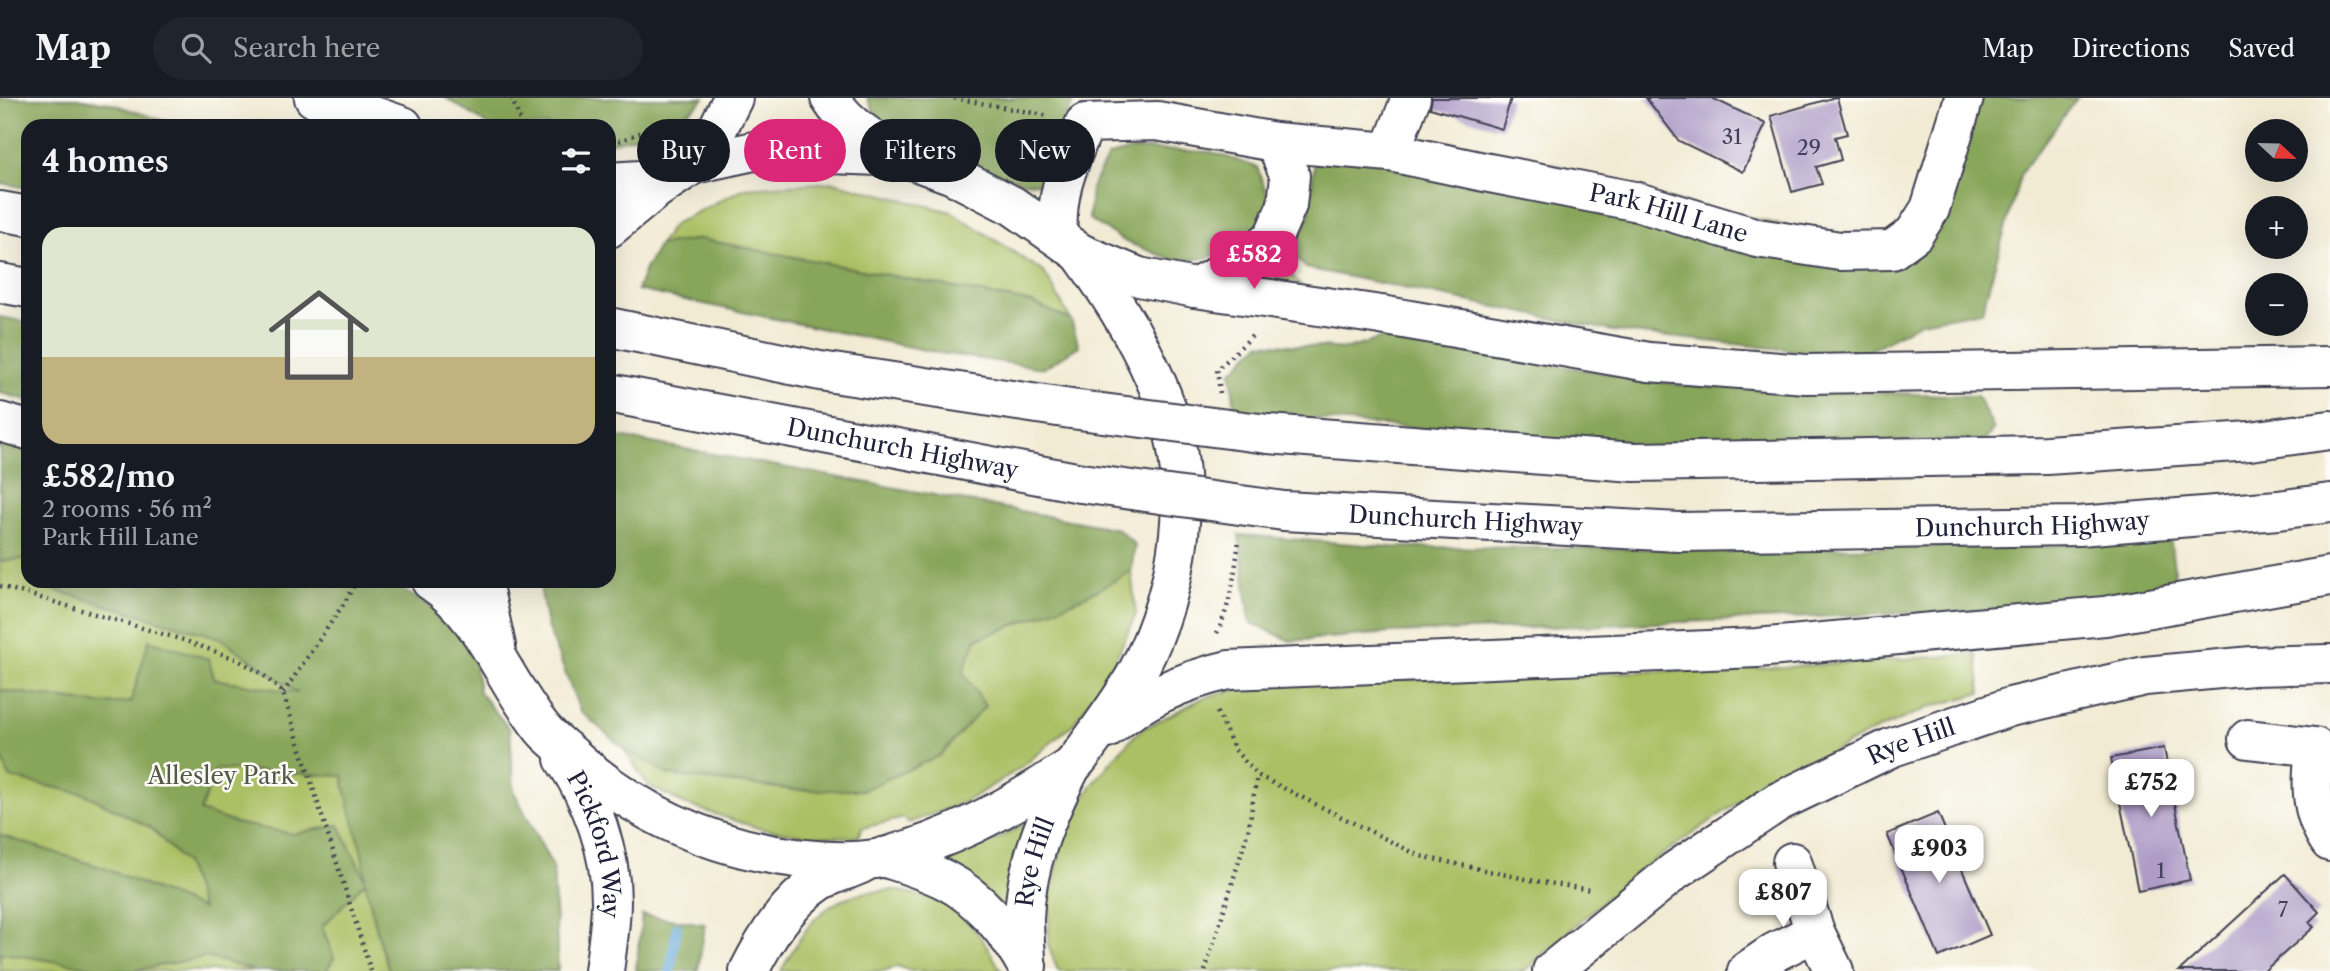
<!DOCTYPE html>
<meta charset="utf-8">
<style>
:root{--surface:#171b24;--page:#20242c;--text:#f1f3f6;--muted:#9ea1a6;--line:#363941;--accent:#db2777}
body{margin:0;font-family:"Libre Caslon Text",serif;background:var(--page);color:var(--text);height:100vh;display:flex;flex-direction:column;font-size:26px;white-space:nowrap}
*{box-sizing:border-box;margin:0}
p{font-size:23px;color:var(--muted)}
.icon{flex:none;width:38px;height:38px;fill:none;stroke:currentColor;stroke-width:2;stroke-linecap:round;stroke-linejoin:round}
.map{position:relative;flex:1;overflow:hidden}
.side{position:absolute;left:21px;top:21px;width:595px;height:469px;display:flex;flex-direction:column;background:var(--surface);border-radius:21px;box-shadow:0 7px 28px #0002}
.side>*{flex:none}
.hud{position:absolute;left:637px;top:21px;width:665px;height:63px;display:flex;gap:14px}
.needle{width:46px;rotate:112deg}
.tools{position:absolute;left:2245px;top:21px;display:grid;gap:14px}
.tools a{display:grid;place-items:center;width:63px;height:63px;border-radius:50%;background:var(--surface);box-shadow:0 7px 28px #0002;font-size:35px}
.price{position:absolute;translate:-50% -60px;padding:0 16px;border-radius:14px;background:#fff;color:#222;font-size:23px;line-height:46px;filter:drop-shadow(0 2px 4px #0008)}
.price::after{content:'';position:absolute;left:50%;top:42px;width:21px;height:16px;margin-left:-10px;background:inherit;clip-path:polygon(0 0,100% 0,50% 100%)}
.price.on{background:var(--accent);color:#fff}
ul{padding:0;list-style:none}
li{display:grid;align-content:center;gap:14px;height:371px;padding:0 21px}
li+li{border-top:2px solid var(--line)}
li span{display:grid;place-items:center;height:217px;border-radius:21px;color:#555}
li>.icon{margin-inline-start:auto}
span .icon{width:126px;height:126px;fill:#fffc;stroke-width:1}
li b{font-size:30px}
h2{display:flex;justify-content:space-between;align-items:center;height:84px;padding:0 21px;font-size:30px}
.tag{padding:0 24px;border-radius:32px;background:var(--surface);box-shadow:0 7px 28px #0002;font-size:24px;line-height:63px}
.tag.on{background:var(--accent);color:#fff}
header{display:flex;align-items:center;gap:42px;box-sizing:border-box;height:98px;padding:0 35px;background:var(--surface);border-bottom:2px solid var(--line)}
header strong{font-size:33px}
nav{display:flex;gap:38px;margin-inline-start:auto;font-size:24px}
.search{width:490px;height:63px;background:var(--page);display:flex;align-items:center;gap:18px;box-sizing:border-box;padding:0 24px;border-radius:38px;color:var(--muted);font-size:26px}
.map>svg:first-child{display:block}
.green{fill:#abc065;stroke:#667150;stroke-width:2}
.forest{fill:#88a65a;stroke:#55644a;stroke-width:2;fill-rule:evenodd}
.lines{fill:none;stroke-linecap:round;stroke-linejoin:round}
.stream{stroke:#60a8d7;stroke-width:10}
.building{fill:#ae9cc7}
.street-casing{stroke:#414052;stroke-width:42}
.secondary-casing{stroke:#414052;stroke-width:42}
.highway-casing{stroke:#414052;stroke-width:42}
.path{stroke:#414052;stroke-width:4.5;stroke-dasharray:2 5;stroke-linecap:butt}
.street{stroke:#fff;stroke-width:38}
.secondary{stroke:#fff;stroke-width:38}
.highway{stroke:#fff;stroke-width:38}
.highway-bridge-casing{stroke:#414052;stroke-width:42;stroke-linecap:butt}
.highway-bridge{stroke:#fff;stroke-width:38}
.labels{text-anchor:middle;stroke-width:5;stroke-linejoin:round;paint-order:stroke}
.number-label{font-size:21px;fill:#45405e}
.street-label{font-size:24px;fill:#22223b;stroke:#fdfcf7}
.park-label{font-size:24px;fill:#52594a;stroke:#fdfcf7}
</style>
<header>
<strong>Map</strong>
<div class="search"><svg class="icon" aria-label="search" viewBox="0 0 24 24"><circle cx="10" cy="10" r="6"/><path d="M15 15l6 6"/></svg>Search here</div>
<nav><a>Map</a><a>Directions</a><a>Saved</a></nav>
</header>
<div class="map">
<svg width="2330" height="873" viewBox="0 0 2330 873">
<rect width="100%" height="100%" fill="#fdfcf7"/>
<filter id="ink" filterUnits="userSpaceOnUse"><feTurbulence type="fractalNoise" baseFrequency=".0143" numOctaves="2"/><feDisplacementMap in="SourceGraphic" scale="14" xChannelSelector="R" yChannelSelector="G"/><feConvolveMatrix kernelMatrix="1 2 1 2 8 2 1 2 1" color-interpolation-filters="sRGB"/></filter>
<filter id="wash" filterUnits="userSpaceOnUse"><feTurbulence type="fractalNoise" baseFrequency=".00686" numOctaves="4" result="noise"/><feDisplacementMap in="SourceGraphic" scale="28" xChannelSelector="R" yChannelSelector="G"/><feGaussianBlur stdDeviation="1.57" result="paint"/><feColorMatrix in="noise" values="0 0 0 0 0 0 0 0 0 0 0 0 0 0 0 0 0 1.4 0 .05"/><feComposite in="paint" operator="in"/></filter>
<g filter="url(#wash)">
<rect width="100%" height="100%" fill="#f2ebd4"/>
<g class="green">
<polygon points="833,84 952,114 1044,174 1071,222 1033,205 700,141 659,147 674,126 744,90"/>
<polygon points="1272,157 1301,187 1243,178"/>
<polygon points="0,392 28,400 28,483 308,483 506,678 553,770 558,873 0,873"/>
<path d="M1131 473 1136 516 1109 576 1073 626 1022 669 965 704 908 725 904 720 862 730 858 739 812 738 761 731 684 706 648 687 623 650 669 677 796 692H863L963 574 976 541C1030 522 1083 503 1131 473Z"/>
<polygon points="1976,556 1981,595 1930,609 1865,637 1747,698 1634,776 1524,873 1058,873 1048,847 1050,799 1064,738 1090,690 1119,654 1139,633 1203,600 1257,586 1785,569"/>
<polygon points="1035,721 1005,812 942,763 997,741"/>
<path d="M896 792C911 796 930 798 944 806 971 821 987 846 1001 873H910L898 868 883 873H781C801 838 814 809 857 796 869 793 883 793 896 792Z"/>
</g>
<g class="forest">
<polygon points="0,0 76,0 109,5 180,28 28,28 28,90 0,85"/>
<path d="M446 0H704C685 23 639 39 609 45V28H490Z"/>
<polygon points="867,0 1074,0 1042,86 1022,84 929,50 877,21"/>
<polygon points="1950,0 2077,0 2021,75 1982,213 1921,224 1858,259 1613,233 1306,170 1293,156 1309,118 1314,66 1383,36 1441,43 1552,66 1658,99 1892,152 1932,78"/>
<polygon points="1136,51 1212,54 1257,69 1269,101 1257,131 1233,150 1205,160 1176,163 1126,144 1089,121 1091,90 1108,58"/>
<polygon points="700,141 1033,205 1071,222 1079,248 1044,270 939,255 637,192 645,171 659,147"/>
<polygon points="0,219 28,224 28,302 0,295"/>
<polygon points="1383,240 1687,288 1977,298 1994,331 1985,342 1640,350 1235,314 1231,274 1260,245 1347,251"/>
<path d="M609 337 1118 431 1135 447 1131 473C1083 503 1030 521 976 541L963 574 985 608 941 657 863 692H796L669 677 623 650 580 613 547 528 539 483H609Z"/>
<polygon points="0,342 28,351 28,465 24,461 0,463"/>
<polygon points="1239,437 1391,449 1693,451 2047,448 2170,438 2178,505 1391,535 1290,543 1250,524"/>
<path d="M42 483H386L443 515 473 552 479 594 510 632 514 694 553 770 558 873H389L381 849 365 784 322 829 334 860 326 873H255L207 859 130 873H117L2 855 0 858V737L104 770 202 811 185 765 151 730 85 696 10 680 0 655V592L100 606 131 604 149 542 209 561 214 581 298 595 220 540 48 490ZM216 671 343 678C347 713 364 745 365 781L339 727 293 736 235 725 200 713Z"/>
<polygon points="642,817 705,826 698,873 636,873"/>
</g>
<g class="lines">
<polyline class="stream" points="670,873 677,829"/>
</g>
<g id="blocks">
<g class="building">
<polygon points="1432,0 1511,0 1502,31 1430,10"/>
<polygon points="1646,0 1712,0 1766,26 1743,74 1679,43"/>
<polygon points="1832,0 1837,0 1847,36 1835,39 1841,62 1816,69 1822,86 1792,94 1771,18"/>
<polygon points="2164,650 2190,782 2138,793 2111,660"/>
<polygon points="1938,715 1990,837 1939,859 1887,736"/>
<polygon points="2285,776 2319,814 2309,824 2314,829 2264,873 2179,873"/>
</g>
</g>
</g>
<g filter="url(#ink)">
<use href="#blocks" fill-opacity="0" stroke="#414052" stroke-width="2"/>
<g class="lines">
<g class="street-casing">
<g id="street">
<path d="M830 0C847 28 876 44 904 59"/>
<polyline points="1390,54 1411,0"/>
<polyline points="694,66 718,30 733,0"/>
<path id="s1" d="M1058 138C1055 93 1069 66 1085 25L1157 23 1275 44 1390 54 1484 74 1634 103 1757 140 1840 153 1892 152 1914 136 1930 111 1964 0"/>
<polyline points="1195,190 1246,163 1273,139 1287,107 1290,78 1275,44"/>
<path d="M2248 641 2315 649C2311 684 2309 713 2330 744"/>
<polyline points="1792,764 1815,834 1834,873"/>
<polyline points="1747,873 1775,854 1815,834"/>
</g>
</g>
<g class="secondary-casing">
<g id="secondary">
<path d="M883 759C904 766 925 772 945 782 979 799 1009 835 1027 868"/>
<path id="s2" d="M1026 866C1026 851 1024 837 1024 822 1025 768 1047 717 1071 669"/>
<path id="s3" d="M1552 873 1675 773 1778 704 1890 650 2010 609 2145 578 2252 568 2330 566"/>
</g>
</g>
<g class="highway-casing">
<g id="highway">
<polyline points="314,0 342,7 403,28"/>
<polyline points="609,84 640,82 676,73"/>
<polyline points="0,113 28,118"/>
<polyline points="609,130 655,92 694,66 754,53 904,59 953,77 1013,108 1080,155 1139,179 1195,190 1381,217 1649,264 1806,276 2330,268"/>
<polyline points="0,185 28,190"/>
<polyline points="609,229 820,273 1071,311"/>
<path id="s4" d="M609 295 1081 385"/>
<polyline points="0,324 28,332"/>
<polyline points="1268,336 1634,364 2047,357 2250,343 2330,332"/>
<path id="s5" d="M1284 413 1679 434 2079 428 2278 412 2330 405"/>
<path d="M431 483C484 518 503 582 542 630 549 639 560 647 569 655 633 714 709 749 796 760 821 763 850 765 875 761 887 759 899 754 911 751 970 732 1019 703 1071 669L1079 660C1098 633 1124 600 1139 571 1180 490 1197 385 1162 298 1142 246 1113 200 1080 155"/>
<polyline points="482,483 496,548"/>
<path d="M1107 631C1141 601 1185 582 1229 572L1757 550 2105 518 2330 478"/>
<path id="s6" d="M564 661C592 702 611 753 611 803 611 826 607 850 604 873"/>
<path d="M749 873C766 839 787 805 820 783 832 776 848 772 861 766"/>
</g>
</g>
<g class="path">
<polyline points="512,0 522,28"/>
<polyline points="954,0 1049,18"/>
<polyline points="619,43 676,21"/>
<polyline points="1220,295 1217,272 1252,238"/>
<polyline points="0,488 183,542 236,561 261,575 283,595 371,873"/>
<path d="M1217 535C1231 506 1235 474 1239 442"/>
<polyline points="283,595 345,504 356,483"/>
<polyline points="1217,614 1235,652 1257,677 1420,758 1530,782 1591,792"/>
<polyline points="1205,873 1248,734 1257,677"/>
</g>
<use href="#street" class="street"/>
<use href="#secondary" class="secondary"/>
<use href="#highway" class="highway"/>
<g class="highway-bridge-casing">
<g id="highway-bridge">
<polyline points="1071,311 1268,336"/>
<polyline points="1081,385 1284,413"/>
</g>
</g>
<use href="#highway-bridge" class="highway-bridge"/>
</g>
</g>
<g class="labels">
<g class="number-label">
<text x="1732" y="46">31</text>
<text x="1809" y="57">29</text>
<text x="2161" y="780">1</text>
<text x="2283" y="819">7</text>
</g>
<g class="street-label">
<text dy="8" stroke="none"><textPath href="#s1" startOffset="710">Park Hill Lane</textPath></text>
<text dy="8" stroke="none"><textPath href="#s4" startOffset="299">Dunchurch Highway</textPath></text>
<text dy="8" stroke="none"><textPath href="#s5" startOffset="182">Dunchurch Highway</textPath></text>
<text dy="8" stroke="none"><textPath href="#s5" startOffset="749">Dunchurch Highway</textPath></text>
<text dy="8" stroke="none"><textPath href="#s3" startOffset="429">Rye Hill</textPath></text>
<text dy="8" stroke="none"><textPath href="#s6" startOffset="93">Pickford Way</textPath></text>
<text dy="8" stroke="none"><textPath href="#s2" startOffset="103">Rye Hill</textPath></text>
</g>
<g class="park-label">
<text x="221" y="686">Allesley Park</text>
</g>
</g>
</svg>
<div class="tools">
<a><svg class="needle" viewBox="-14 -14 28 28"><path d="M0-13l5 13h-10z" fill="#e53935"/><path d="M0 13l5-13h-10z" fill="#9ea1a6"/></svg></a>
<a>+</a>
<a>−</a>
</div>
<b class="price on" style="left:1254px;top:193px">£582</b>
<b class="price" style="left:2151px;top:721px">£752</b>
<b class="price" style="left:1939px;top:787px">£903</b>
<b class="price" style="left:1783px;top:831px">£807</b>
<div class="hud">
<a class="tag">Buy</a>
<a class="tag on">Rent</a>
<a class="tag">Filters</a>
<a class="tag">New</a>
</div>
<section class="side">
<h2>4 homes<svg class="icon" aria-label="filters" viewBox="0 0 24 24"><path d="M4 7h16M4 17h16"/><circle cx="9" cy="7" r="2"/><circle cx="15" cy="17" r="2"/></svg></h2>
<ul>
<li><span style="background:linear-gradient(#dfe7d0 60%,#c2b280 0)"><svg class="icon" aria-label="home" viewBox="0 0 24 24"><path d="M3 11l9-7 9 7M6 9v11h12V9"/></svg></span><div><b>£582/mo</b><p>2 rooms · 56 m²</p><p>Park Hill Lane</p></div></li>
</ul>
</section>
</div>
